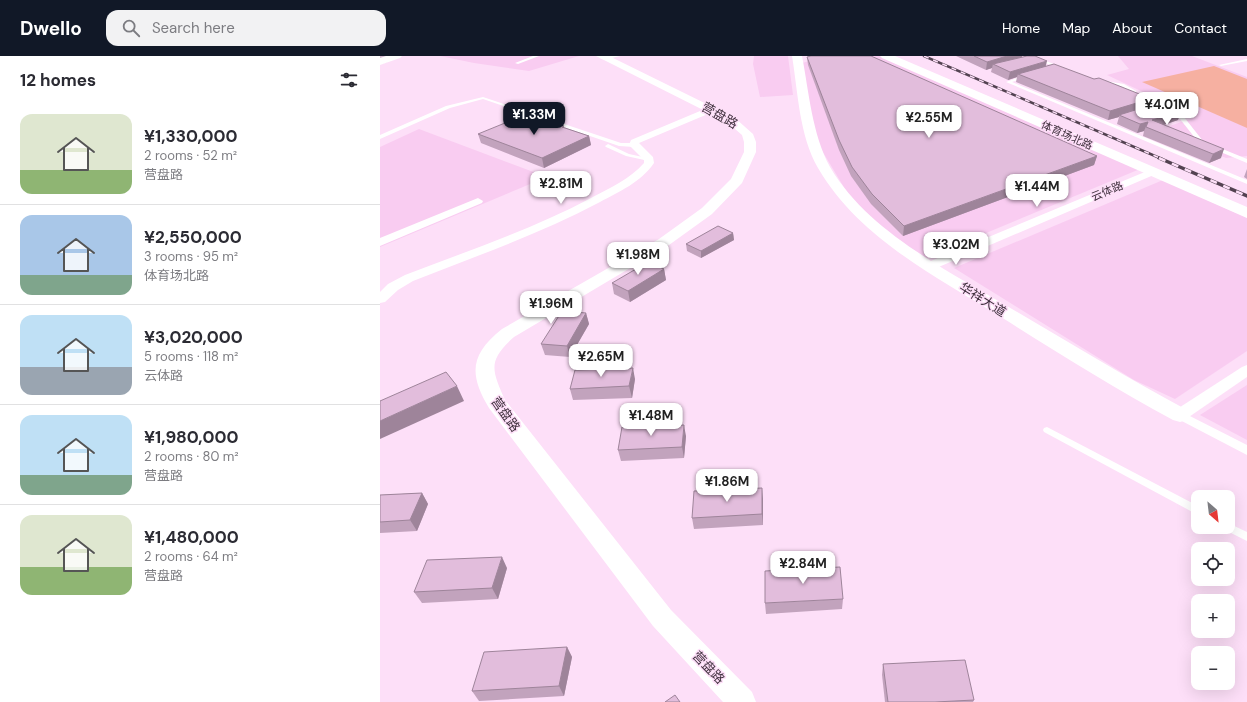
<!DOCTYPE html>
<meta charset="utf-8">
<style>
:root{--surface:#fff;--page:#f2f2f3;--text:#2b2b33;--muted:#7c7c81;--line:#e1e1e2;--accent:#111827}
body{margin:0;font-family:"DM Sans","Noto Sans SC",sans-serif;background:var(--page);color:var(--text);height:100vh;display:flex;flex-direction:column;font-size:15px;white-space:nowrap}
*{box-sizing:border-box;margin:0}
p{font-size:13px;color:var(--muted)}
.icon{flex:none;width:22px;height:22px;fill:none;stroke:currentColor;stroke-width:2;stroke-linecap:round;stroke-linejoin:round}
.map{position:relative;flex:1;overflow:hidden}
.side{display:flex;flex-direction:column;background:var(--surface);width:380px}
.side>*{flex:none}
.needle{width:26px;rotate:152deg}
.buttons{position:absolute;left:811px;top:434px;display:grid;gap:8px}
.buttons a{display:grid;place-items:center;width:44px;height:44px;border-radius:8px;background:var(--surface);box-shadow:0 4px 16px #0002;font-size:20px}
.price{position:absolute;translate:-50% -34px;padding:0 9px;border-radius:8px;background:#fff;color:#222;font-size:13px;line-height:26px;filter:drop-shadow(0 1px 2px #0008)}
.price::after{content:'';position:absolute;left:50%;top:24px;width:12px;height:9px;margin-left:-6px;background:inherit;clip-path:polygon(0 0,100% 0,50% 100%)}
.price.active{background:var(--accent);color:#fff}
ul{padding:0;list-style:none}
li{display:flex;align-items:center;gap:12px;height:100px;padding:0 20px}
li+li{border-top:1px solid var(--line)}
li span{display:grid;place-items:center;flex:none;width:112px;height:80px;border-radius:12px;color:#555}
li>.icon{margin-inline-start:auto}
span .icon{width:48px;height:48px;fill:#fffc;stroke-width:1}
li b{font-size:17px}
h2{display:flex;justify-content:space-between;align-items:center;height:48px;padding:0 20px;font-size:17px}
header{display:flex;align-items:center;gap:24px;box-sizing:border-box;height:56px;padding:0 20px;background:var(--accent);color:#fff}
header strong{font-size:19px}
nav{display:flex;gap:22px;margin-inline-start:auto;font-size:14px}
.search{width:280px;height:36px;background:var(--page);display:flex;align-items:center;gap:10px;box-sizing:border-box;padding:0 14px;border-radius:12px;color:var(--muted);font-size:15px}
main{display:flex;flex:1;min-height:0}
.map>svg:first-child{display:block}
.built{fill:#f9ccf1}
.green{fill:#f6b0a1}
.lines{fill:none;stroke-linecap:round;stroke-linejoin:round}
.trunk-tunnel{stroke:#d7bcd3;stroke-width:12;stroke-dasharray:12 6;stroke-linecap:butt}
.service{fill:#fff;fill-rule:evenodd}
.pedestrian{fill:#fff;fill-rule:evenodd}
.minor{fill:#fff;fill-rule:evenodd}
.tertiary{fill:#fff;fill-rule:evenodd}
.secondary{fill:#fff;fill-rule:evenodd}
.primary{fill:#fff;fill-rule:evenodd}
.rail-far1-casing{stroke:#534251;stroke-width:2.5}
.rail-casing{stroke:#534251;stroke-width:3.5}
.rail-far1{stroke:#fddff8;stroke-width:1.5;stroke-dasharray:5;stroke-linecap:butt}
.rail{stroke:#fddff8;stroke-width:2.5;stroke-dasharray:7;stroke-linecap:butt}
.wall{fill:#c2a3bd}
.shaded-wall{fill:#9e849a}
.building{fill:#e2bddc;stroke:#9e849a}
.labels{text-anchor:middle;stroke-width:3;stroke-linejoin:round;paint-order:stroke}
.far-street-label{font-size:11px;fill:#3f303d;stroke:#fddff8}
.street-label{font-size:13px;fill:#3f303d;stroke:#fddff8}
</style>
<header>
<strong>Dwello</strong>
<div class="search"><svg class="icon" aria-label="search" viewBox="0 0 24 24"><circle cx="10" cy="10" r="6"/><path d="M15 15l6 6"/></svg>Search here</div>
<nav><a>Home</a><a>Map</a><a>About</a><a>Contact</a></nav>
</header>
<main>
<section class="side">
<h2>12 homes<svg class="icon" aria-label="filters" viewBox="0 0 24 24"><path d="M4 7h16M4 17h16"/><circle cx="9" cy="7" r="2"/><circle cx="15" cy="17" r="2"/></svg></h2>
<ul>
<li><span style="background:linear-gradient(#dfe7d0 70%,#8fb573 0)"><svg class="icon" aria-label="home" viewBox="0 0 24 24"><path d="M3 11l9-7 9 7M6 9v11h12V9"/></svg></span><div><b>¥1,330,000</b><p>2 rooms · 52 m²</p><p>营盘路</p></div></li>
<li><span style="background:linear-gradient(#a9c7e8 75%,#7fa58c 0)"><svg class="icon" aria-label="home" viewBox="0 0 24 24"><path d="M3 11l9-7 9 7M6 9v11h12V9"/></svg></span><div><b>¥2,550,000</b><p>3 rooms · 95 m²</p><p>体育场北路</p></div></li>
<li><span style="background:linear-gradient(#bfe0f5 65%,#9aa5b1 0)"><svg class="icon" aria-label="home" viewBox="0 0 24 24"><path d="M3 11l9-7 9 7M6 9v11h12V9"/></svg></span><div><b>¥3,020,000</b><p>5 rooms · 118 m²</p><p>云体路</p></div></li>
<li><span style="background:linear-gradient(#bfe0f5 75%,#7fa58c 0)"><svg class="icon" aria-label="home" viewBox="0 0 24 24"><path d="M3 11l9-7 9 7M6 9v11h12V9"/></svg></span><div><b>¥1,980,000</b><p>2 rooms · 80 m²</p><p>营盘路</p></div></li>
<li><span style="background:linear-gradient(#dfe7d0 65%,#8fb573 0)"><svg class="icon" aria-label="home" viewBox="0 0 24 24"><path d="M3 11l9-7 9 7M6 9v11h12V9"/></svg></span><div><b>¥1,480,000</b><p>2 rooms · 64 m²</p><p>营盘路</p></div></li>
</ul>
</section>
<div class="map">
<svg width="867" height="646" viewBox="0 0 867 646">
<rect width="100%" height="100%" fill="#fddff8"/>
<g class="built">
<polygon points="60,0 199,0 149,15 94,7"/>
<polygon points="374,0 408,0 413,39 380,41 373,8"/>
<polygon points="447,0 503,0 760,113 546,202 505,177 471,143 435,83 422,7"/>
<polygon points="738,0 812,0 867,21 867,100 846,102 778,74 816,61 727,19 749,13"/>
<polygon points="39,73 167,121 0,191 0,91"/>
<polygon points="783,124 867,162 867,295 795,343 754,324 574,212"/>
<polygon points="867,329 867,384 820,359"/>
</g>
<polygon class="green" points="834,10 867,23 867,72 762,26"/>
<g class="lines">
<polyline class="trunk-tunnel" points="0,2 6,0"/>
<g class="service">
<polygon points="153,0 159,0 138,8 135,7"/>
<polygon points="647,0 653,0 684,12 681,13"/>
<polygon points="867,3 867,5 841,10 839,9"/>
<polygon points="645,19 649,20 632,26 867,124 867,128 626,26"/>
<polygon points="719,24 744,28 756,35 757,39 804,61 823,85 867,103 867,107 819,87 800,63 753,41 752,37 741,30 717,26 717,24"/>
<polygon points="103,41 241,87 254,87 257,89 254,91 239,90 103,43 70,52 0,83 0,79 66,50"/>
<polygon points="228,88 249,98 272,103 269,105 246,100 226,91 225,90"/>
<polygon points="667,371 818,450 818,459 664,376 663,374 664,372"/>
<polygon points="848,467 867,476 867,485 845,474 843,471 848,471"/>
</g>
<polygon class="pedestrian" points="800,355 867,389 867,399 796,362 794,359 796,356"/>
<g class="minor">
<polygon points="223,0 240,0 224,4 220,2"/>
<path d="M332 50 335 51V55L259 87 273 101 274 107C261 126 239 136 220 146 160 178 96 200 33 225L18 234 5 246 0 247V236L8 228 25 219C87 195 151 174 211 142 230 132 250 123 264 107V104L249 89 251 84Z"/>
<polygon points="772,113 777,116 776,118 554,213 550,214 544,210 546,207"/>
<polygon points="98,142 103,145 102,147 0,190 0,182"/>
<polygon points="867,309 867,321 806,363 800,365 794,363 792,359 794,355 862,311"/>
</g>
<g class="tertiary">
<path d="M216 0H229L355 62 373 78 376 86V96L362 127 332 158 289 189 134 281C107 305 112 314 125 344L291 554 372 636 376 646H343L273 570 109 352C88 317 91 298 122 273L279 183 322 152 351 123 364 96V86L362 79 347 66Z"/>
<path d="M412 0H422C429 36 432 78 450 111 488 176 569 215 632 253 690 287 747 322 807 354L810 359 807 364 800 366 793 364C734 332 678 297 621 261 555 220 479 182 438 112 419 79 418 36 412 0Z"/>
</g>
<polygon class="secondary" points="500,0 515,0 867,151 867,162 502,2"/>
<polygon class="primary" points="6,0 22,0 20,2 0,9 0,2"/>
<g class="rail-far1-casing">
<polyline id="rail-far1" points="544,0 782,103"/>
</g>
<g class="rail-casing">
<polyline id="rail" points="779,102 867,140"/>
</g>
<use href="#rail-far1" class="rail-far1"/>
<use href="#rail" class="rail"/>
</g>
<g class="wall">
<polygon points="576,0 642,0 642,1 666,10 714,23 767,41 767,42 770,43 768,50 798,64 784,69 841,102 829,107 763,80 764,75 757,77 737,68 739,61 728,64 636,26 637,21 628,24 611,16 612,12 606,14"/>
<polygon points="427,1 717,100 714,109 523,180 491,148 471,120 459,94 428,9"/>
<polygon points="185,72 209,80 211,89 164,112 101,87 98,78"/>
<polygon points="867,113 867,123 864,121"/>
<polygon points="353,177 354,184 321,202 307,195 306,188"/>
<polygon points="284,213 286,224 250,246 234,238 232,227"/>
<polygon points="206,257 209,268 190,301 165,299 161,288"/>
<polygon points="255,323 252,342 193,344 190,333"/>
<polygon points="306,380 304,402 241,405 238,394"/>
<polygon points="42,437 48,448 37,475 0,477 0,439"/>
<polygon points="383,443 383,469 314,473 312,462"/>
<polygon points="127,512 118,543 42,547 34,536"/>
<polygon points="463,543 462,553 386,558 385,547"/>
<polygon points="187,591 192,601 184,640 99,645 92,635"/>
<polygon points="503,608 594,644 593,646 505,646 502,619"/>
</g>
<g class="shaded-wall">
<polygon points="627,0 642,0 642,3 613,8 612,12 606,14 607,6"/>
<polygon points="667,5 665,13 638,18 637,21 628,24 630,16"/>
<polygon points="767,41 766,44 770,43 767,52 739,59 739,61 728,64 730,55"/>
<polygon points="801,56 798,64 771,73 772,64"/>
<polygon points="768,66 764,75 757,77 760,68"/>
<polygon points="209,80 211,89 164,112 162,102"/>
<polygon points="844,93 841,102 829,107 833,98"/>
<polygon points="717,100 714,109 523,180 524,170"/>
<polygon points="353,177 354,184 321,202 321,195"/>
<polygon points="284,213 286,224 250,246 248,235"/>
<polygon points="206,257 209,268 190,301 187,290"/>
<polygon points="253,312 255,323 252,342 249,330"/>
<polygon points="77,330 84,345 0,383 0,365"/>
<polygon points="304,369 306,380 304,402 302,391"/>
<polygon points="382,432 383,443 383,469 382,458"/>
<polygon points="42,437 48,448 37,475 30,464"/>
<polygon points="122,501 127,512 118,543 112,532"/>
<polygon points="187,591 192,601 184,640 179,630"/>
</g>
<g class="building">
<polygon points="431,0 491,0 717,100 524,170 492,138 472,111 459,84 427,1"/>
<polygon points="594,0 627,0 607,6"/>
<polygon points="647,0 655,0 667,5 630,16 613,8"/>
<polygon points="674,8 714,23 719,22 767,41 765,42 770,43 730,55 638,18"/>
<polygon points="778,47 801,56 772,64 844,93 833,98 766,71 768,66 760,68 739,59"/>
<polygon points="147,58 184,70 182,71 209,80 162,102 98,78"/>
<polygon points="338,170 353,177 321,195 306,188"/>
<polygon points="268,206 284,213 248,235 232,227"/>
<polygon points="182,255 206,257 187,290 161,288"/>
<polygon points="253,312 249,330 190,333 195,314"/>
<polygon points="66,316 77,330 0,365 0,345"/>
<polygon points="304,369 302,391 238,394 242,371"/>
<polygon points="382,432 382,458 312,462 314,435"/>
<polygon points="42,437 30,464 0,466 0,439"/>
<polygon points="122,501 112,532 34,536 47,504"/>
<polygon points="460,511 463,543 385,547 385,515"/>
<polygon points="187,591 179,630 92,635 104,596"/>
<polygon points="585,604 594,644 555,646 508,646 503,608"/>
<polygon points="295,639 300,646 285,646"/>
</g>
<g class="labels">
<g class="far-street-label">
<text transform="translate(687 79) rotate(24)" y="4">体育场北路</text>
<text transform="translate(727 135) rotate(-23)" y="4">云体路</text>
</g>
<g class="street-label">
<text transform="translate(340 59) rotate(30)" y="5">营盘路</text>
<text transform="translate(603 243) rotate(32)" y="5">华祥大道</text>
<text transform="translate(126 358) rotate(55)" y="5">营盘路</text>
<text transform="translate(329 611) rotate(46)" y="5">营盘路</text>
</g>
</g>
</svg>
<div class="buttons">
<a><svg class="needle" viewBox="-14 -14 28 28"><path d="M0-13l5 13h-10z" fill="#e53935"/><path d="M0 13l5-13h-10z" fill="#7c7c81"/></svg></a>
<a><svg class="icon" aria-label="locate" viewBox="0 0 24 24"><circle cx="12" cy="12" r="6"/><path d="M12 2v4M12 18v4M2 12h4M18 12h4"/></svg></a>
<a>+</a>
<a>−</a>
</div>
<b class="price" style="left:787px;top:70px">¥4.01M</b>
<b class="price active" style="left:154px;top:80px">¥1.33M</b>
<b class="price" style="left:549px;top:83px">¥2.55M</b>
<b class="price" style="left:181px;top:149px">¥2.81M</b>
<b class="price" style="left:657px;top:152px">¥1.44M</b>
<b class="price" style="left:576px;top:210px">¥3.02M</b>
<b class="price" style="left:258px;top:220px">¥1.98M</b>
<b class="price" style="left:171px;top:269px">¥1.96M</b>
<b class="price" style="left:221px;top:322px">¥2.65M</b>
<b class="price" style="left:271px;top:381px">¥1.48M</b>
<b class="price" style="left:347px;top:447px">¥1.86M</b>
<b class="price" style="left:423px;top:529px">¥2.84M</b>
</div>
</main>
